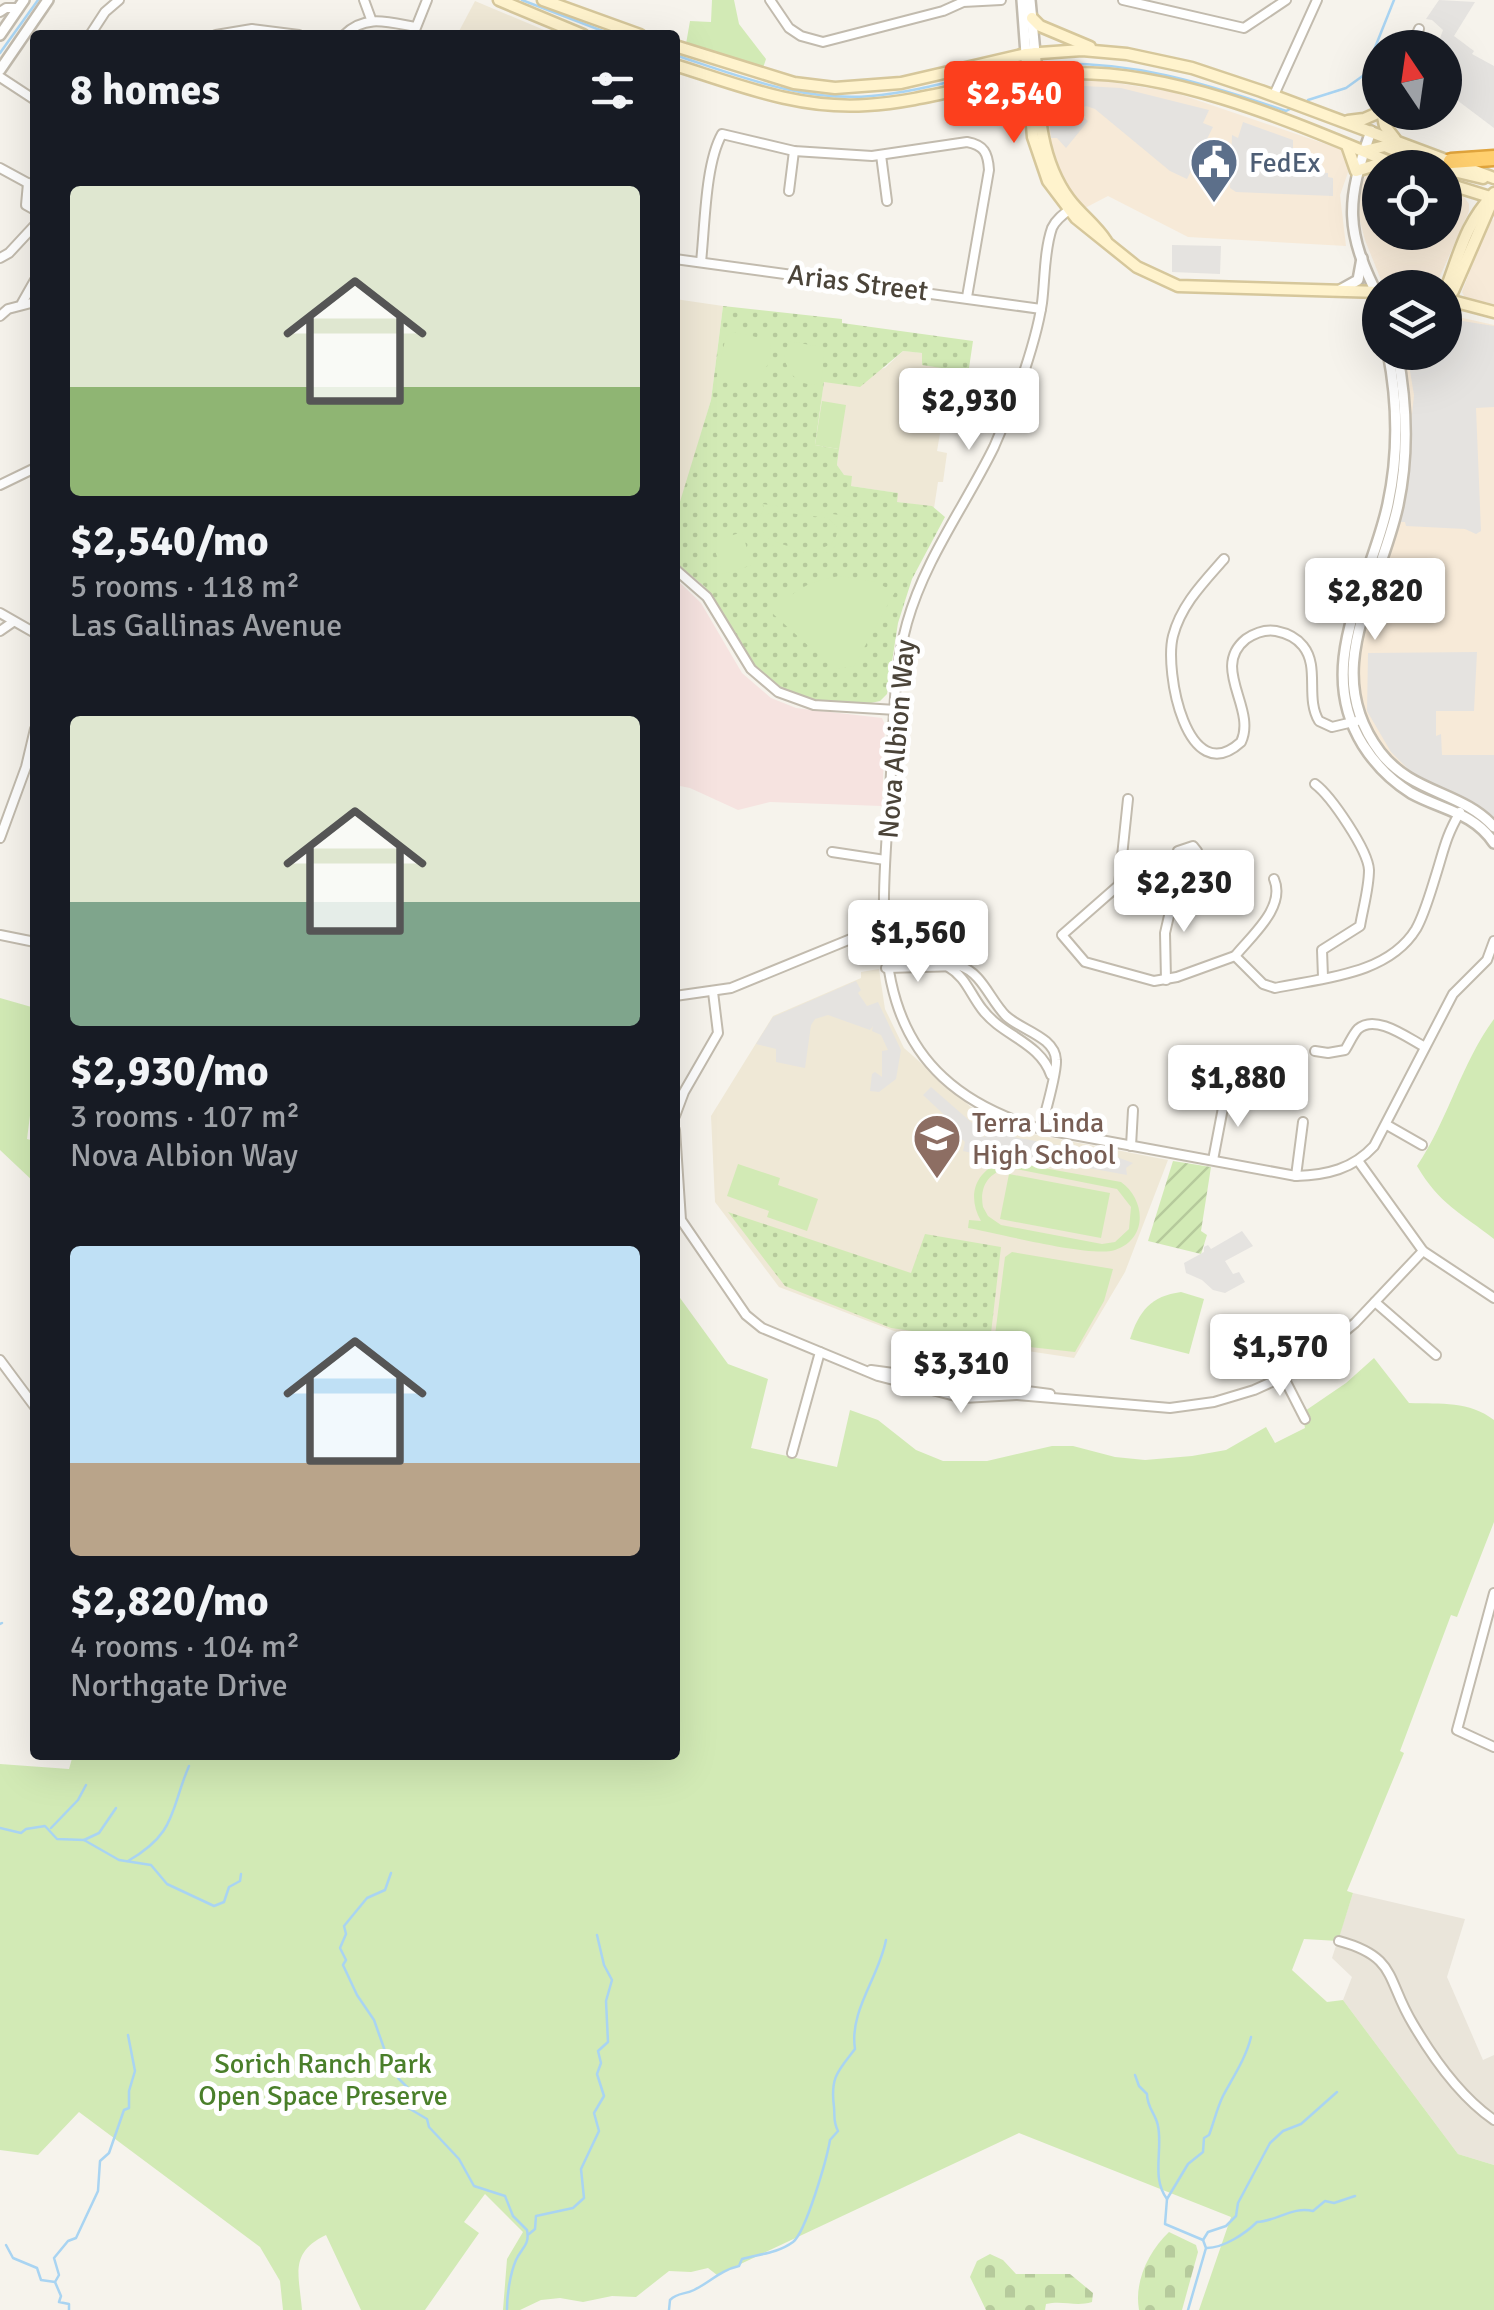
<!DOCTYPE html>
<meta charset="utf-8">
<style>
:root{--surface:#171b24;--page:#20242c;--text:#f1f3f6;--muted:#9ea1a6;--accent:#fc3f1d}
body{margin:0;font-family:Signika,sans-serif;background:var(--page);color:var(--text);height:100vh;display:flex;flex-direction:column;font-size:38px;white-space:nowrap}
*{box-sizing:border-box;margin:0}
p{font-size:32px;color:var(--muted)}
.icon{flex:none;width:55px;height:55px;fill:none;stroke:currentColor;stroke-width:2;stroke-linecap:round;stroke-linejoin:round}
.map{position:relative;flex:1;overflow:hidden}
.sheet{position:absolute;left:30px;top:30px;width:650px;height:1730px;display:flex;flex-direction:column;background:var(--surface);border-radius:10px;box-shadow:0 10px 40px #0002}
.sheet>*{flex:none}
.needle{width:65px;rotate:347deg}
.fabs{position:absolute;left:1362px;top:30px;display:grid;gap:20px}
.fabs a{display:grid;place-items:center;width:100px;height:100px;border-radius:50%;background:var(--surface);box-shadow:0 10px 40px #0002;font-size:50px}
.price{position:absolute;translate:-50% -85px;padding:0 22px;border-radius:10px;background:#fff;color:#222;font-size:32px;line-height:65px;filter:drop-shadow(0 2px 5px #0008)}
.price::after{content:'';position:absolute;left:50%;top:60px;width:30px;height:22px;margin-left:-15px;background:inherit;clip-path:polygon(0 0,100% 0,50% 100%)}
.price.selected{background:var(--accent);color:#fff}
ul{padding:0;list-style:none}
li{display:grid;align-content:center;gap:20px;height:530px;padding:0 40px}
li span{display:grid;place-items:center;height:310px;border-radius:10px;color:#555}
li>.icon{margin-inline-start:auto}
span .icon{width:180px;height:180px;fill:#fffc;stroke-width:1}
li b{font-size:42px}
h2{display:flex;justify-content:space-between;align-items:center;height:120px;padding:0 40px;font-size:42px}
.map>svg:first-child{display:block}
.residential{fill:#eae5da}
.commercial{fill:#f7ead8}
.education{fill:#efe8d6}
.medical{fill:#f6e3e0}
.grass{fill:url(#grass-dots)}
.cemetery{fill:url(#cemetery-stones)}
.park{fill:#d2eab5;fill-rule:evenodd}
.garden{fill:url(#garden-furrows)}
.parking{fill:#e5e3e0}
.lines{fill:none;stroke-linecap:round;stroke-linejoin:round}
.stream{stroke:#a9d4f2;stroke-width:2.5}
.minor-casing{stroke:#c2bbae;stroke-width:12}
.tertiary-casing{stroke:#c2bbae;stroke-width:14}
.secondary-casing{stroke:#d6c79b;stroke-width:15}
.motorway-casing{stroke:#e0a43c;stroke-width:19}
.minor{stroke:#fff;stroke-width:8}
.tertiary{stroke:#fff;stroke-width:9}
.secondary{stroke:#fff3cd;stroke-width:10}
.motorway{stroke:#ffcf6e;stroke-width:14}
.labels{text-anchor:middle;stroke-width:10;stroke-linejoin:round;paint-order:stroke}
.service-label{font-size:28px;fill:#4e5e75;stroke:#fff;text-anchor:start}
.street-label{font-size:28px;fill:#4b4439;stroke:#fff}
.education-label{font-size:28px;fill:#785e54;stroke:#fff;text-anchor:start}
.park-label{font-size:28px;fill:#4a7f2a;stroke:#fff}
</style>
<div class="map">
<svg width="1494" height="2310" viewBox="0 0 1494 2310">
<defs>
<pattern id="grass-dots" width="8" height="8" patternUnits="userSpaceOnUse" patternTransform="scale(2.5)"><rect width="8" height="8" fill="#d2eab5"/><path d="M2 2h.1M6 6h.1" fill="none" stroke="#b6ca9c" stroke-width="1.8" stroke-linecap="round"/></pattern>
<pattern id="cemetery-stones" width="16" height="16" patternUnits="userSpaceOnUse" patternTransform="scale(2.5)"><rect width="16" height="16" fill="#d2eab5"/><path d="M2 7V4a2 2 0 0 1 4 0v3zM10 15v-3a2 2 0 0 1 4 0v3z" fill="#b6ca9c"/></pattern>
<pattern id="garden-furrows" width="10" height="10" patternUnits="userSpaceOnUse" patternTransform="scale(2.5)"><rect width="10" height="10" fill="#d2eab5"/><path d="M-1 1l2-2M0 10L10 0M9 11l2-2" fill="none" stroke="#b6ca9c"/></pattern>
</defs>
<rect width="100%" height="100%" fill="#f6f3ec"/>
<polygon class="residential" points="1353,1893 1465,1919 1447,1977 1483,2060 1494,2055 1494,2165 1458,2154 1343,2000 1352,1977 1332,1958"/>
<g class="commercial">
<polygon points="1085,78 1173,92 1346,151 1351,164 1340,195 1346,246 1188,237 1108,196 1085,208 1059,177 1047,140 1044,91 1052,79"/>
<polygon points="1380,168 1380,232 1445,232 1445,190 1464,197 1469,204 1469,211 1436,285 1381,280 1365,240 1359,217 1361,186 1367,172"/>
<polygon points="1494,219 1494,304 1465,298 1462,292 1488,223"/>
<polygon points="1445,314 1494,325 1494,819 1476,804 1417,779 1397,764 1371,729 1359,694 1356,668 1360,641 1394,540 1405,489 1410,420 1403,353 1445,352"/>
</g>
<g class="education">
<polygon points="475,1 556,35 457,35"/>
<polygon points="675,299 723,306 711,400 677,515"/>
<polygon points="903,351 923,353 923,365 955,370 952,387 957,388 953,417 943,416 937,451 947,453 943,482 938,482 934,508 897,502 897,493 851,486 837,465 839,449 815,445 824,381 885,368"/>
<polygon points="879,969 885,1009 904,1048 971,1107 987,1118 1027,1133 1168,1160 1125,1272 1074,1358 894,1331 779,1287 715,1202 711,1116 773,1016 861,978 861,972"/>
</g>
<polygon class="medical" points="675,578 701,603 742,673 771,698 796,708 882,718 885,725 882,806 770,802 738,810 690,788 675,785"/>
<g class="grass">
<polygon points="723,306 842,319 842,323 973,341 964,402 956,418 953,417 957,389 952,387 954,370 922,365 922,353 903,351 860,387 824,382 815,445 839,449 837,465 844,475 852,476 851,486 898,493 897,502 932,506 945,517 912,579 898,623 887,694 880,701 871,703 814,700 780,687 752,666 705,587 675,562 675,518 711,400"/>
<polygon points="728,1212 911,1273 925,1234 1001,1247 990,1342 891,1328 785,1286"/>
</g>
<g class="cemetery">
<path d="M1169 2232 1196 2245 1198 2252 1182 2310H1139C1134 2282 1148 2252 1169 2232Z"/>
<path d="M990 2254 1003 2260 1016 2274H1070L1093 2293 1092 2302C1075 2307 1063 2300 1046 2304L1045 2310H986L970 2277 977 2261Z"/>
</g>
<g class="park">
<polygon points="712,0 734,0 739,24 766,59 763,68 686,44 690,21 711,22"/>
<polygon points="733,332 770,340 771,360 759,378 738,383 717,376 726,336"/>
<path d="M789 341 821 347 824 353 821 383C801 388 790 377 784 358Z"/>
<polygon points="822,401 846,405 839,449 815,445"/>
<path d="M763 504 874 520V524L840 520 841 541 829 552C804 555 734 548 764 510ZM774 511 828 518 837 527C840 561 781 549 764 535 760 524 762 515 774 511Z"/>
<polygon points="742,532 752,565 723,574 712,542"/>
<path d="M841 576 875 582 895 592 854 666 834 669 772 613C792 591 810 580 841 576Z"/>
<polygon points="0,998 35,1008 35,1077 27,1139 35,1141 35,1183 0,1150"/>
<path d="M1494 1019V1239C1461 1213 1439 1204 1417 1166 1448 1120 1461 1064 1494 1019Z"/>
<path d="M1005 1161 1121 1182C1146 1200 1148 1239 1115 1250 1092 1258 997 1233 968 1228L969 1220 981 1221C966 1195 976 1169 1005 1161ZM1011 1168 1117 1189 1131 1207 1129 1229 1115 1242 1102 1244 1001 1225 988 1216 983 1207C979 1186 989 1171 1011 1168Z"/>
<polygon points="738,1164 780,1178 778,1185 818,1199 807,1231 767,1217 769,1211 727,1196"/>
<polygon points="1009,1174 1110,1193 1101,1238 1000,1219"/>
<polygon points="1012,1252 1113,1269 1104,1301 1075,1352 994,1343 1005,1257"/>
<path d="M675 1291 728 1364 768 1379 751 1448 837 1467 850 1410 878 1420 916 1450 943 1461H987L1052 1446H1073L1115 1457 1145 1460 1192 1456 1226 1450 1266 1427 1275 1443 1305 1428 1302 1413 1346 1383 1374 1358 1409 1403C1442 1404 1469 1401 1494 1420V1522L1457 1617 1451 1615 1400 1751 1404 1753 1347 1891 1353 1893 1338 1941 1304 1939 1292 1970 1327 2002 1343 2000 1458 2154 1494 2165V2310H1199L1231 2217 1019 2133 717 2275 708 2268 691 2272 669 2271 636 2297 612 2296 583 2302 560 2298 541 2300 520 2310H503L507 2259 523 2232 485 2194 464 2222 479 2233 425 2310H361L326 2235C289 2253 299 2274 302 2310H283L280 2281 260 2247 79 2112 38 2155 0 2150V1764L69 1769 73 1755H675Z"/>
<path d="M1181 1292 1204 1299 1189 1354 1130 1339C1139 1311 1151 1296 1181 1292Z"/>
</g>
<polygon class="garden" points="1173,1161 1211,1167 1201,1231 1207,1235 1201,1254 1148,1241"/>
<g class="parking">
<polygon points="1439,0 1475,2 1454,36 1474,51 1472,54 1494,66 1494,128 1445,91 1445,48 1422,47 1423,42 1436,45 1439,41 1443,30 1432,20 1426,19"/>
<polygon points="1065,85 1121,88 1209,110 1203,123 1213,127 1187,179 1170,171 1095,109 1086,106 1075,110 1088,121 1066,148 1057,138 1051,138 1047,97 1063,91"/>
<polygon points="1243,122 1293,140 1293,171 1328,173 1328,177 1333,178 1333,196 1236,192 1230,188 1232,135 1238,138"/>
<polygon points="1172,245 1221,246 1220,274 1172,272"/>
<polygon points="1445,314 1462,321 1494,326 1494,407 1476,408 1481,531 1476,534 1465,529 1406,526 1405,522 1401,522 1414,395 1407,353 1445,352"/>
<polygon points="1477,652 1474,711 1436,711 1436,736 1441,734 1442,755 1494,755 1494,819 1462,797 1412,773 1391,752 1367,711 1368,653"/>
<polygon points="856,981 861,990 858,993 867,1006 878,1002 901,1050 896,1079 879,1092 870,1091 872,1074 875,1072 882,1077 882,1051 888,1050 881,1035 872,1031 873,1026 870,1030 828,1015 815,1019 811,1025 805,1068 776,1062 776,1049 756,1044 773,1017"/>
<polygon points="931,1087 979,1129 976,1133 980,1136 985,1137 986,1132 1047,1143 1114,1156 1133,1163 1126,1168 1127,1175 985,1149 984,1145 984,1156 963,1151 965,1142 953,1131 953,1123 923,1095"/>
<polygon points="1242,1231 1253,1246 1225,1261 1233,1274 1239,1272 1245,1282 1225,1293 1213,1290 1202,1280 1186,1273 1184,1263 1204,1252 1204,1247 1208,1245 1211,1249"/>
</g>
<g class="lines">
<g class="stream">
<polyline points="522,0 613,35"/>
<polyline points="0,53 38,0"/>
<path d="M675 55C739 76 803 102 871 96 922 92 972 74 1023 66"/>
<path d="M1041 64C1131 60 1202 82 1286 111L1292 108"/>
<polyline points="1308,100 1346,88 1364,75 1394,0"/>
<polyline points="0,1624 2,1623"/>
<polyline points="0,1828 21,1833 26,1829 45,1826 57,1839 84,1840 119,1860 151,1865 167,1884 214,1906 224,1902 229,1887 240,1881 241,1874"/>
<polyline points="51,1828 78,1800 86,1785"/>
<polyline points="84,1840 99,1833 116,1808"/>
<path d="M128 1861C177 1833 170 1810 189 1766"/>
<path d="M391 1873 385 1890 367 1898 344 1926 346 1934 340 1948 346 1960 343 1965 357 1995 374 2020 385 2051 396 2057 398 2078 409 2089 403 2097 405 2106 427 2119 429 2127 459 2159 474 2186 505 2196 513 2216 527 2230C530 2245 522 2247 516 2260 510 2274 507 2295 507 2309"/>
<path d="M1135 2075 1139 2086 1147 2094C1147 2108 1156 2114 1158 2126 1163 2150 1151 2178 1167 2199L1165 2224 1203 2240 1206 2248 1188 2310"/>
<path d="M1167 2199 1188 2164 1203 2152 1204 2138 1209 2135C1214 2122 1217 2108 1223 2096 1233 2077 1246 2058 1251 2037"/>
<polyline points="529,2234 535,2229 536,2216 573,2208 584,2198 581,2169 599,2131 594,2113 604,2096 597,2074 601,2063 598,2051 608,2042 606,2001 612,1980 604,1965 597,1935"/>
<polyline points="1203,2240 1208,2232 1226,2226 1236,2216 1238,2203 1270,2143 1283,2131 1301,2124 1337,2092"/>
<polyline points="6,2245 13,2258 37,2268 41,2280 55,2282"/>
<path d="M1207 2248C1223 2248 1245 2234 1257 2222 1277 2221 1293 2206 1313 2211L1325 2201 1334 2203 1355 2196"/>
<polyline points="69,2310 69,2304 59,2302 61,2296 55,2282 59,2275 54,2258 68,2241 76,2238 98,2191 100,2161 109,2153 124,2110 129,2108 129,2091 135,2071 128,2035"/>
<path d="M669 2310 670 2300C678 2292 684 2295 694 2290 710 2282 721 2270 739 2266L742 2259C760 2254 778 2253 793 2242 806 2232 827 2158 830 2140L838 2131C833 2122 835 2117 834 2107 830 2077 838 2071 855 2049 849 2011 879 1977 886 1940"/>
</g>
<g class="minor-casing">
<g id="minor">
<polyline points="364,0 371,19"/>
<polyline points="770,0 789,28 801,36 823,42 943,11 963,2 1001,0"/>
<polyline points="1123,0 1244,28 1286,0"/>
<polyline points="0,12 6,8 17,8"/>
<polyline points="90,35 105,12 119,0"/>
<polyline points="216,35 252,29 299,35"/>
<path d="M344 35C365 14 388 22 415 27"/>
<polyline points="413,35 427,0"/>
<polyline points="1411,48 1419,29"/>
<polyline points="0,77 35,100"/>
<polyline points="1274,95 1317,0"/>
<polyline points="881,155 887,201"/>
<polyline points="0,168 35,187"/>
<polyline points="28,183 26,205 35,210"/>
<polyline points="789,191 794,151"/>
<path d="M1073 207C1065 213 1056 219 1052 228 1044 251 1045 280 1042 303 1038 330 1029 358 1020 384 1012 405 1003 426 994 447 965 506 925 559 907 623 892 676 894 734 890 789 879 940 863 1077 1041 1129L1296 1176C1327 1175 1353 1169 1374 1146L1453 994 1487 960 1494 941"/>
<polyline points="0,258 9,253 35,225"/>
<polyline points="675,259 1041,309"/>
<path d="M701 262C705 226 705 164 722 134L794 151 872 156 967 142C984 145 988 153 989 170L967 297"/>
<polyline points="22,303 35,280"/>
<polyline points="0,316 8,309 35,302"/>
<polyline points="0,485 35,468"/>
<path d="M1224 559C1203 583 1181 605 1173 636 1164 671 1187 791 1241 742 1257 708 1210 668 1246 639 1255 633 1265 629 1276 631 1286 633 1296 637 1303 646 1320 667 1305 698 1319 721L1332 727 1357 721"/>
<polyline points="675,569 707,597 751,669 778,692 814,705 896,710"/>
<polyline points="0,613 35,633"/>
<polyline points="0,631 13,622"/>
<path d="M1315 784C1331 796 1368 850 1369 870 1369 888 1363 908 1360 926L1322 950 1323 977"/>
<path d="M1128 799 1119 885 1062 935 1085 962 1154 981 1177 977 1235 956 1263 984 1275 988C1322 978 1388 975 1416 929 1424 915 1430 894 1435 878 1444 850 1445 838 1460 812"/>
<polyline points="0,838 26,767 35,729"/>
<polyline points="832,852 885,860"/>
<polyline points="0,935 35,942"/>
<path d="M1235 956C1252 935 1286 907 1274 879"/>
<path d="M947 966C966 977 969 992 982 1009 1002 1036 1040 1042 1051 1075"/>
<path d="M886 968 960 966C982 973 990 1000 1006 1016 1021 1030 1055 1037 1056 1060 1057 1074 1045 1113 1041 1129"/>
<polyline points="1166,980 1165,933 1171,907 1181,887 1178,851 1193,846 1197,851 1201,875 1197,881 1181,887"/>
<polyline points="675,996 731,988 863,934 884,932"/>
<path d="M1315 1051 1328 1053 1345 1050C1349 1044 1353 1034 1358 1029 1376 1013 1409 1039 1425 1047"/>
<polyline points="675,1116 684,1092 718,1033 713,992"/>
<polyline points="1387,1125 1422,1145"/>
<polyline points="675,1130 681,1220 746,1315 762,1328 878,1376 963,1398 1017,1395 1170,1408 1214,1402 1254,1390 1296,1371 1355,1323 1423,1251"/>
<polyline points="1131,1146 1133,1110"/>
<polyline points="1213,1160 1226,1092"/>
<polyline points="1359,1162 1423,1251 1494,1298"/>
<polyline points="1296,1176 1303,1122"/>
<polyline points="1375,1302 1436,1355"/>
<polyline points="0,1360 35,1407"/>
<polyline points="871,1370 1050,1394"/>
<polyline points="1284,1378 1305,1419"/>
<polyline points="792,1453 820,1352"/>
<polyline points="1494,1593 1457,1730 1494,1747"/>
<path d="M1339 1941C1398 1957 1386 1980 1413 2024 1433 2058 1462 2098 1494 2120"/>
</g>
</g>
<g class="tertiary-casing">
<g id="tertiary">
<polyline points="1022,0 1026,54"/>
<polyline points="1030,0 1035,53"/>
<polyline points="0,35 24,0"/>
<polyline points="0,70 48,0"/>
<path d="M1371 131C1346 202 1344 230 1380 300"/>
<polyline points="1340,290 1358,280 1362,258"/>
<polyline points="1376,291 1373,300 1380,321"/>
<path d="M1388 352C1398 403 1399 453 1388 504 1371 584 1313 665 1363 745 1375 764 1392 781 1411 793 1442 810 1473 812 1494 843"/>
<path d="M1397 352C1407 404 1409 453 1398 505 1380 590 1318 670 1380 752 1412 794 1462 791 1494 827"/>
</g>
</g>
<g class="secondary-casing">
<g id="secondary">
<polyline points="499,0 583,35"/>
<polyline points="543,0 640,35"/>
<polyline points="1032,18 1040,26 1090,47"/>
<polyline points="675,46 794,83 835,88 901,83 1026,54 1082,50 1127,54 1192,68 1261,91 1494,178"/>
<path d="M1035 53C1038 103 1038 157 1069 199 1080 214 1096 225 1106 241"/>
<polyline points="1026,54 1033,137 1048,181 1076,218 1137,267 1178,286 1380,292"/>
<path d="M675 65C738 85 800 110 867 105 936 101 1001 73 1070 73 1182 71 1301 126 1404 168"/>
<polyline points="1382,112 1385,126 1395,139"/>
<polyline points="1348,121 1364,119 1380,112"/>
<polyline points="1347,145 1356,171 1385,162"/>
<polyline points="1364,151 1385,146 1441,168"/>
<polyline points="1445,169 1483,178"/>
<polyline points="1445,183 1493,198"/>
<polyline points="1445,299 1494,312"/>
<path d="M1447 299 1446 289C1461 249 1465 225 1494 193"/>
<polyline points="1447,299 1453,291 1490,206 1491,198"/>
</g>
</g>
<g class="motorway-casing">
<polyline id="motorway" points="1451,161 1494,158"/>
</g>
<use href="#minor" class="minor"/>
<use href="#tertiary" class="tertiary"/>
<use href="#secondary" class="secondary"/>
<use href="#motorway" class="motorway"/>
</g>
<defs>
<g id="civic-pin" transform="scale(2.5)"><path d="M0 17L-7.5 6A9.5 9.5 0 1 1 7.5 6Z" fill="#5c6f8a" stroke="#fff"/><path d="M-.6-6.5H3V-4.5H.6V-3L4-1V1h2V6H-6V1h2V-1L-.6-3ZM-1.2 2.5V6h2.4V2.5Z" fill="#fff"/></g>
<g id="school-pin" transform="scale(2.5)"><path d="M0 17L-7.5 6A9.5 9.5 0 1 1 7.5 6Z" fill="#8d6e63" stroke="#fff"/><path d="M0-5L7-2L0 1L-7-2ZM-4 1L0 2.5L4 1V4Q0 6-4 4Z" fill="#fff"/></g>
</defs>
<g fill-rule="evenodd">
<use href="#civic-pin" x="1214" y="162"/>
<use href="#school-pin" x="937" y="1138"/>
</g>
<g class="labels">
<g class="service-label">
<text x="1249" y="172">FedEx</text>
</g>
<g class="street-label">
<text transform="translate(858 282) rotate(7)" y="10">Arias Street</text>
<text transform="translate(896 739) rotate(-85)" y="10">Nova Albion Way</text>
</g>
<g class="education-label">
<text x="972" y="1132">Terra Linda<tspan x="972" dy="32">High School</tspan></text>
</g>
<g class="park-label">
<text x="323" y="2073">Sorich Ranch Park<tspan x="323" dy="32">Open Space Preserve</tspan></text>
</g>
</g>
</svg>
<div class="fabs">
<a><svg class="needle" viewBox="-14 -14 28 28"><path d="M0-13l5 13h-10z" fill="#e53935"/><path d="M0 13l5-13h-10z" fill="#9ea1a6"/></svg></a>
<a><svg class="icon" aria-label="locate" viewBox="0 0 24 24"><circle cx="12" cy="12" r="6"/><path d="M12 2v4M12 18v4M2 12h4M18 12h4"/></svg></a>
<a><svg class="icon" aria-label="layers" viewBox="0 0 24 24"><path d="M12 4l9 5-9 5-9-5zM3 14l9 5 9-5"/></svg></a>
</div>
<b class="price selected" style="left:1014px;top:146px">$2,540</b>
<b class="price" style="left:969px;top:453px">$2,930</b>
<b class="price" style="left:1375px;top:643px">$2,820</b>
<b class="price" style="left:1184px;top:935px">$2,230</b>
<b class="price" style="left:918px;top:985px">$1,560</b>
<b class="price" style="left:1238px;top:1130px">$1,880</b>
<b class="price" style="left:1280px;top:1399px">$1,570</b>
<b class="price" style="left:961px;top:1416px">$3,310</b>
<section class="sheet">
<h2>8 homes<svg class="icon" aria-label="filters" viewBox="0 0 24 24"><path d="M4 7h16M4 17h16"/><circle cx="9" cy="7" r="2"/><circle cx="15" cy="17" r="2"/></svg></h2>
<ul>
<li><span style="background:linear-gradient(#dfe7d0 65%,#8fb573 0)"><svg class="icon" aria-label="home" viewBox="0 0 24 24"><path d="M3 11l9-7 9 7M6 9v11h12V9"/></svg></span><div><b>$2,540/mo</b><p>5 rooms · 118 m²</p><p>Las Gallinas Avenue</p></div></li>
<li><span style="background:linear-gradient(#dfe7d0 60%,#7fa58c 0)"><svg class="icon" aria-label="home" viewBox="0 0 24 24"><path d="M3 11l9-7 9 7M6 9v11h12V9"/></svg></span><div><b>$2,930/mo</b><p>3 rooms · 107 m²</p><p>Nova Albion Way</p></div></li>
<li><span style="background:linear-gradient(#bfe0f5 70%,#b9a48a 0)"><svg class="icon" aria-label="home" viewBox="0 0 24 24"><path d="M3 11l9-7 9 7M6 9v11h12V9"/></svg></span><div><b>$2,820/mo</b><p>4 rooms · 104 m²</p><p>Northgate Drive</p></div></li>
</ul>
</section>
</div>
